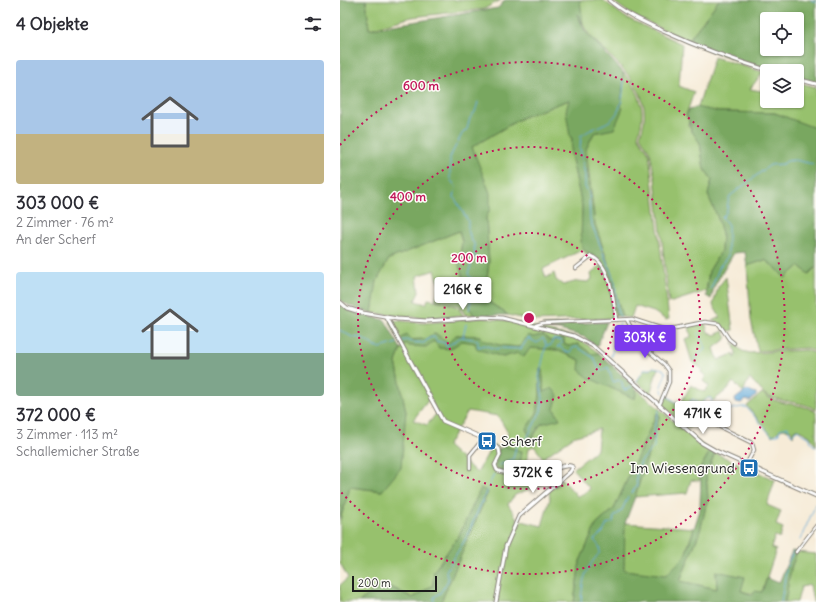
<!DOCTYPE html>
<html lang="de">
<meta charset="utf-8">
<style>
:root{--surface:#fff;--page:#f7f7f7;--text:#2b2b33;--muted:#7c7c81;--accent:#7c3aed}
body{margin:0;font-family:Delius,sans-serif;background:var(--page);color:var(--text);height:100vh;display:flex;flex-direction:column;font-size:15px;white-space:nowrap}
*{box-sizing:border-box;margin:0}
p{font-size:13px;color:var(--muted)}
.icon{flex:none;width:22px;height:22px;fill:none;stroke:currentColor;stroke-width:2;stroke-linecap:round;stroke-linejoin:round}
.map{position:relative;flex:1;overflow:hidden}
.panel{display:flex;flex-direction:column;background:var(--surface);width:340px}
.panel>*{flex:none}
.fabs{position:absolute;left:420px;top:12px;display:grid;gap:8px}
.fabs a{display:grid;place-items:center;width:44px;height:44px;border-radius:4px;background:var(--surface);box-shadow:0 1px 3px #0004;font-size:20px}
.scale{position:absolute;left:12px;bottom:10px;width:85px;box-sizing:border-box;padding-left:4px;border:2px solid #1c1c1c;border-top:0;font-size:11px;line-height:14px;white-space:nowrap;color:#1c1c1c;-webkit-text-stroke:3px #fdfcf7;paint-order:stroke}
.price{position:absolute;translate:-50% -34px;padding:0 9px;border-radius:4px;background:#fff;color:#222;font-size:13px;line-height:26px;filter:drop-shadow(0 1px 2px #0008)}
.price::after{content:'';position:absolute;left:50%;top:24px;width:12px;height:9px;margin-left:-6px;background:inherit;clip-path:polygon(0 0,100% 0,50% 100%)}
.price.active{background:var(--accent);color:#fff}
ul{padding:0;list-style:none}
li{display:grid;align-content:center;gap:8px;height:212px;padding:0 16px}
li span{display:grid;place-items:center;height:124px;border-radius:4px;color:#555}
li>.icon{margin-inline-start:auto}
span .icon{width:72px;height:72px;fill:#fffc;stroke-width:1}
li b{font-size:17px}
h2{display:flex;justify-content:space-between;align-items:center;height:48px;padding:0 16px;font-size:17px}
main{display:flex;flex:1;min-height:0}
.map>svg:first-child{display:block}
.green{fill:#97c16d;stroke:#5a6e44;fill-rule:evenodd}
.forest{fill:#79a760;stroke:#4a623e;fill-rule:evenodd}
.water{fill:#62a9d8;stroke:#3f627a}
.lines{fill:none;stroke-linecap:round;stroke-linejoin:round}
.stream{stroke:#62a9d8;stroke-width:1}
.minor-casing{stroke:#89847a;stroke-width:4.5}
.tertiary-casing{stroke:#89847a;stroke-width:5}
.secondary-casing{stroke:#89847a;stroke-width:5}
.minor{stroke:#fff;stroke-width:2.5}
.tertiary{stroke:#fff;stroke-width:3}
.secondary{stroke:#fff;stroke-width:3}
.ring{fill:none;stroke:#c2185b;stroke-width:2;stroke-dasharray:2 4}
.labels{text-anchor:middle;stroke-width:3;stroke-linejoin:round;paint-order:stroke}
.poi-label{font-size:14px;fill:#1c1c1c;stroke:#fdfcf7;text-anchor:start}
.centre{fill:#c2185b;stroke:#fdfcf7;stroke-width:2}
.ring-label{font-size:12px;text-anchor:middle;font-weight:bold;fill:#c2185b;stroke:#fdfcf7;stroke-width:3;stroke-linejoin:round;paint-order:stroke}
</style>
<main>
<section class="panel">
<h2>4 Objekte<svg class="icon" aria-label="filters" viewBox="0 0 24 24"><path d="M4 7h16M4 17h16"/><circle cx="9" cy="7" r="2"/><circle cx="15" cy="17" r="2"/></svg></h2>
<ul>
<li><span style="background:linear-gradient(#a9c7e8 60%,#c2b280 0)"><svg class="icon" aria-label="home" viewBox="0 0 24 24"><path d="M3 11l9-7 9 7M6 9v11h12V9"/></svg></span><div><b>303 000 €</b><p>2 Zimmer · 76 m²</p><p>An der Scherf</p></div></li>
<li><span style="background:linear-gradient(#bfe0f5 65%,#7fa58c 0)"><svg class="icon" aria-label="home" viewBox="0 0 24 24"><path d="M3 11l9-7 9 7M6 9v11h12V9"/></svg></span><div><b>372 000 €</b><p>3 Zimmer · 113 m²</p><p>Schallemicher Straße</p></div></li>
</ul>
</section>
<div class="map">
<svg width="476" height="602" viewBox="0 0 476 602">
<rect width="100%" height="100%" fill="#fdfcf7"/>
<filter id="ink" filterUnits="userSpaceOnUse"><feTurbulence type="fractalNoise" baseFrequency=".025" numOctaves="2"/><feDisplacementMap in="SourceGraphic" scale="8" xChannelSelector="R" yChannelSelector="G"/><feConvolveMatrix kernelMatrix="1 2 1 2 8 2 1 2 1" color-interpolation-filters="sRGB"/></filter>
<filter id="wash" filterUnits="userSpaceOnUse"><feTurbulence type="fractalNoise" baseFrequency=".012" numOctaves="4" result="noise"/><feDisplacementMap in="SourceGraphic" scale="16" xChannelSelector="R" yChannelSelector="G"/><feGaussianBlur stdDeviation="0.9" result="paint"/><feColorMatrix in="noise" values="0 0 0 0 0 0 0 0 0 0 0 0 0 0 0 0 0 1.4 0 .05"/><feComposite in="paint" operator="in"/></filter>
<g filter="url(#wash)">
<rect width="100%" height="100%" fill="#f6ebd7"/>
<g class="green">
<polygon points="26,0 161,0 144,9 72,17 29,29"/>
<path d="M240 0H263L285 17 342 44 339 86 354 92 346 115 349 120V126L360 143 364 169 372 179 368 195 377 216 382 233 381 251 369 271 366 291 329 303 315 179 310 152 300 136C316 96 286 72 260 46 256 41 249 36 246 30 240 21 241 10 240 0Z"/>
<polygon points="271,0 379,0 348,41 292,15"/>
<polygon points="374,57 423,72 410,89 427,92 427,101 457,101 457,82 476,87 475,129 435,113 381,112 357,109"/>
<path d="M283 72C301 92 307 110 298 136L309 153 329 319 326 320 314 312 295 306 291 318 282 317 275 291V284L255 224 246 149 254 133 281 106 284 80H283Z"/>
<polygon points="229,100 232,138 231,155 242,206 241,244 254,256 249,257 242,250 203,269 206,278 214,273 216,280 223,285 238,281 248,282 252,279 251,274 260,265 270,285 275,318 193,321 168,315 149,302 146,287 149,262 146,218 150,209 132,147 183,117"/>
<polygon points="119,231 122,241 120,257 131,300 129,306 134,315 125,315 120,306 95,299 100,287 95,270 77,276 79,292 75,301 86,304 88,299 105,302 119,308 123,316 85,318 32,313 37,280 49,259"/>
<polygon points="425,260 437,269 445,278 459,266 469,274 476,267 476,352 467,348 418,351 411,320 407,266"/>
<polygon points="386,277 393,330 386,332 380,323 372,321 380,317 373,305 378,287"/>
<path d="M142 318 171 321 233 337 242 341 259 353 252 354 238 344 228 346 224 344V338L210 341 203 335C194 337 189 342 180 346 172 350 151 343 142 340L141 336 116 335 108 343 95 333 85 339 59 340 50 322 51 320 84 323Z"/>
<path d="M365 323 368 332 375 335 383 331 387 338 374 348 378 360 393 354 395 358 396 353 393 342 402 351 410 353 467 350 476 354V410C463 401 445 403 430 397 421 394 417 383 409 379L403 392 393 382 387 390 373 401 370 397 356 407V401L351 399 345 413 339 406 351 385 364 392 369 386 363 381 366 376 361 372 362 369 352 362 345 339 351 337 349 325Z"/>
<path d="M122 340 135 343 163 357 190 348 216 350 240 360 295 398 297 389 341 428 370 451 361 467 359 481 351 480 347 493 295 497 320 415 317 413 274 509 256 525 240 561 234 602H101L148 492 141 489 119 535 94 571 93 585 73 598 43 583 19 602H0V585L8 578 0 563V520L10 487 42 491 66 412 56 362 61 349 67 343 94 341 110 349ZM202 368 204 392 214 409 201 424 192 439 186 429 197 413 200 395V369ZM90 398 97 413 87 425 73 420ZM128 411 158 416 168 433 164 446 181 451 159 449 153 444 137 473 107 446ZM259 429 257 450 233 469 250 489 238 497 222 479 209 491 210 499 202 526 178 520 168 504 175 495 202 484 198 470 186 471 189 448 194 446 203 458 233 437Z"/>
<polygon points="313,367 318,368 310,394 297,381 305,369 311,370"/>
<path d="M422 393C437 407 460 401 476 412V446L470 436 457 429 454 430 453 436 451 430 442 429 432 436 407 406Z"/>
<polygon points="326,395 335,403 344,414 347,413 352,401 355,402 355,408 361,407 349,429 323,406"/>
<path d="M375 453 435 480 427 505 441 511 436 525 443 528 440 538 435 536 431 548 436 550 422 592C402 598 391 583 376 571L377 589 340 581 360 531 368 498 366 475Z"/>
<polygon points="285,523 354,528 345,556 326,576 283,570"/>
<polygon points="457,552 476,554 476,602 473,602 470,585 461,587 457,602 445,602 451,568"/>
</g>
<g class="forest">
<polygon points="0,0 26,0 29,29 158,8 165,0 240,0 243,24 237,14 245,31 283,72 283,80 284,80 281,106 283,108 274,129 254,133 246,149 246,160 255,224 275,284 275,291 282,317 276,316 267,275 258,259 244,250 241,244 242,206 231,155 232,138 230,137 226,111 229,100 183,117 132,147 150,193 150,209 146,218 149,262 146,287 149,302 168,315 134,315 128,306 131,300 130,293 119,266 122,241 119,231 49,259 37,281 32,313 10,306 1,301"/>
<path d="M379 0H476V82L457 77V71C419 71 382 55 348 41ZM427 19H457V49H427Z"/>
<polygon points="355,107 380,112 435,113 475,128 476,127 476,267 469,274 459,266 445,278 437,269 425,260 407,266 405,252 394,253 375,285 371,299 366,296 369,271 381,251 382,233 377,216 368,195 372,179 364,169 360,143 351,130 349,120 346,115 348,111"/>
<polygon points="0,305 18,314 45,320 61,349 56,362 66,412 61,468 42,491 10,487 0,520"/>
<polygon points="267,322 257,347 244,337 202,325"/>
<polygon points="95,333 108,343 116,335 141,336 143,340 159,345 179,347 188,335 193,337 203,335 210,341 224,338 224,344 228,346 238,344 252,354 259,353 297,389 295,399 249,378 239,370 240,360 216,350 190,348 184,357 178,353 163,357 137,349 135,343 122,341 110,349 99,348 94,341 86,347 69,346 67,343 63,347 59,340 67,334 72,340 85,339"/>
<polygon points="200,368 202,368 204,392 212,388 218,395 214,409 220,419 201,424 191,439 186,429 197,413 200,395"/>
<polygon points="317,413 320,415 295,497 285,523 284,570 326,575 345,556 360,510 361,467 370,451 375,453 366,475 368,498 360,531 340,581 377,589 376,571 405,577 401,591 413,595 414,591 422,592 427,578 439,583 452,551 457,552 451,568 445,602 234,602 240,561 256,525 274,509"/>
<polygon points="164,446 182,451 179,472 161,473 155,465 159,449"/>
<polygon points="141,488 148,492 101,602 19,602 43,583 73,598 93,585 94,571 119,535"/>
</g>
<polygon class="water" points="407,390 416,393 416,396 410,401 405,400 401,403 396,402 395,399"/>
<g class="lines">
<g class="stream">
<polyline points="471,0 476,2"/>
<path d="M371 289 380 266 388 256V225L382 217C390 211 386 203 390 196L430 165 443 164 447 161 455 160 473 164"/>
<polyline points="129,310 134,282 128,274 132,262 135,257 134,243 131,240 128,229 128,221 114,197 116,187 110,179 110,157 122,134 127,129 130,118 135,112 138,102"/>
<path d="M280 317 277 311 275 282 250 220 249 193 245 187V175L240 148 241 136C249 130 255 128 264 124 282 116 283 97 284 80"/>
<polyline points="0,330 12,337 23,338 35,347 40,348 57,343"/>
<polyline points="123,337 126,324"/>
<polyline points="62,341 66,340 71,342 84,343 89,338 95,337 96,341 105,343 106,346 109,345 121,337 138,340 138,347 144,345 156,349 159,348 181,349 188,338 197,343 203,338 207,346 211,345 213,339 221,341 222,343 217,347 221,347 224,351 230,352 233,348 237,347 254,358 260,371 268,367 273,382 279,380 282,382 283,389 287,390 292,386"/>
<polyline points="271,357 280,322"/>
<polyline points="354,360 366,348 359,333"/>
<polyline points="296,382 305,369 311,369 313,367 323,369 326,373 321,386 323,393"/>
<path d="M326 395 336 402 345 414 350 402 353 399 356 401V408L368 398H371L372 409C381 415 396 406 406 407L431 435H438L440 429 448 427 450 433 452 435 456 430 459 431 462 434 469 437 472 444 476 447"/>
<polyline points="160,465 173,459 176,447 187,438 201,411 203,398 199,377 206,345"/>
<polyline points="292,493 297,485 296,476 301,461 314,447 315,423 319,410"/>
<polyline points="460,540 476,504"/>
<polyline points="94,602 94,597 100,593 108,581 106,571 126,538 154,474"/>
<path d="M241 602C243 577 244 572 260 552L259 546 254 540 263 532 267 524 273 522 274 517 282 510 288 497"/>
<polyline points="441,602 447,565 453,552"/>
</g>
</g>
</g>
<g filter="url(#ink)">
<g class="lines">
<g class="minor-casing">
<g id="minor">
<path d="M236 268 251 256C271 264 274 302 276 320"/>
<polyline points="287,320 299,343 324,364 329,371 329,382 319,406"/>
<polyline points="196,325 203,323 292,319 326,330 365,322 379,324 389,339 394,343"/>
<polyline points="376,425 412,443 414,450 406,465"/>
<polyline points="130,468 130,455 143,439"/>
<polyline points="456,552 476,526"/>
</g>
</g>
<g class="tertiary-casing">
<g id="tertiary">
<path d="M269 0C285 14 304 22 323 31 358 47 393 60 430 71"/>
<polyline points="457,79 476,84"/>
<path d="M47 318 103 421 140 437 159 449 160 455 155 465 157 470C165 476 203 471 214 469 220 468 227 463 233 467L230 472 179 516 166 546 156 602"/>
</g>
</g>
<g class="secondary-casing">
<polyline id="secondary" points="0,302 7,308 23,313 57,319 87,321 144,317 162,318 234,336 253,346 362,443 376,451 476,496"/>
</g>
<use href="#minor" class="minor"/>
<use href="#tertiary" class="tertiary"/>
<use href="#secondary" class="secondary"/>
</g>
</g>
<g class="ring">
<circle cx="189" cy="318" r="85"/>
<circle cx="189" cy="318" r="171"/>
<path d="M0 145A256 256 0 1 1 0 491"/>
</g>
<defs>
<g id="bus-square" transform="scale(1)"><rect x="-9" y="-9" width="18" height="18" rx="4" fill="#1f6fb2" stroke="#fdfcf7"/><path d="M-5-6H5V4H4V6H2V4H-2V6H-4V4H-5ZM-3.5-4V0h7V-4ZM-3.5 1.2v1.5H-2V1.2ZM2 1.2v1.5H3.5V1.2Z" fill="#fff"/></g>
</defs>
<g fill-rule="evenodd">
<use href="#bus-square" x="147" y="441"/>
<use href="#bus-square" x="409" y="468"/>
</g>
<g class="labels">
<g class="poi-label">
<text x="161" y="446">Scherf</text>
<text x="395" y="473" text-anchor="end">Im Wiesengrund</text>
</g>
</g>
<circle cx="189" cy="318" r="6" class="centre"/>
<g class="ring-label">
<text x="81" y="90">600 m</text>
<text x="68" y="201">400 m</text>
<text x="129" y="262">200 m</text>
</g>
</svg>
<div class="fabs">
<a><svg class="icon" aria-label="locate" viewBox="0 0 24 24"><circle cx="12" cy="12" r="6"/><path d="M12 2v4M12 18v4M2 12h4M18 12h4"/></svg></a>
<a><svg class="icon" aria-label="layers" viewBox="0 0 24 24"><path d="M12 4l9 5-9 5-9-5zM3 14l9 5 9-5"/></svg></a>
</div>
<div class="scale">200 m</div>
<b class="price" style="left:123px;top:311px">216K €</b>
<b class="price active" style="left:305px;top:359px">303K €</b>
<b class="price" style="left:363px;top:435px">471K €</b>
<b class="price" style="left:193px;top:494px">372K €</b>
</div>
</main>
